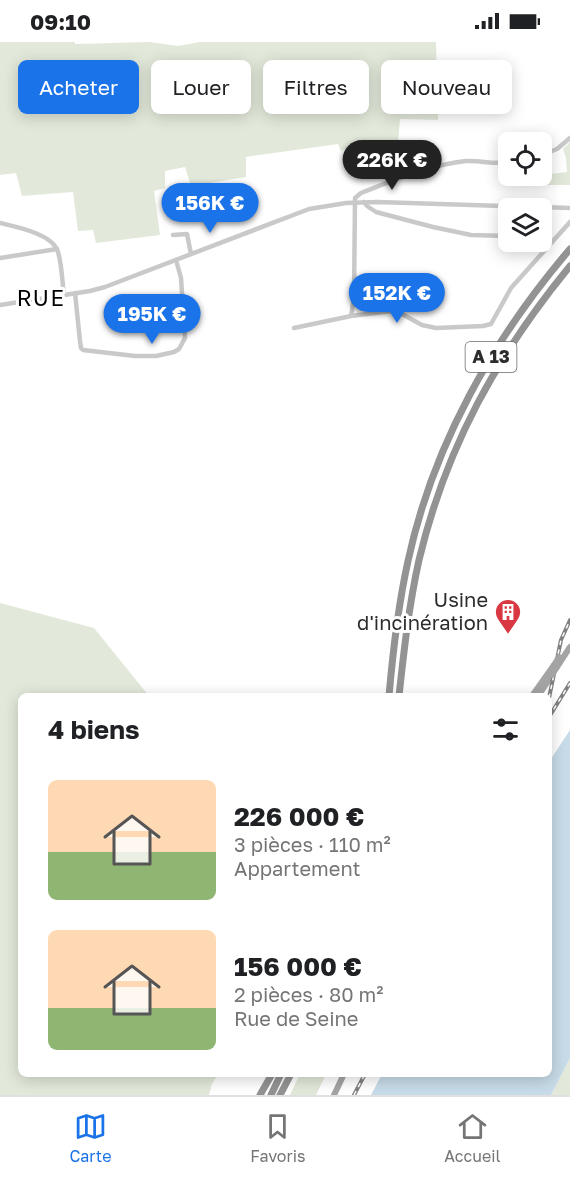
<!DOCTYPE html>
<html lang="fr">
<meta charset="utf-8">
<style>
:root{--surface:#fff;--page:#f6f6f6;--text:#202124;--muted:#757577;--line:#e0e0e0;--accent:#1a73e8}
body{margin:0;font-family:"Golos Text",sans-serif;background:var(--page);color:var(--text);height:100vh;display:flex;flex-direction:column;font-size:22px;white-space:nowrap}
*{box-sizing:border-box;margin:0}
p{font-size:20px;color:var(--muted)}
.icon{flex:none;width:33px;height:33px;fill:none;stroke:currentColor;stroke-width:2;stroke-linecap:round;stroke-linejoin:round}
.map{position:relative;flex:1;overflow:hidden}
.details{position:absolute;left:18px;top:651px;width:534px;height:384px;display:flex;flex-direction:column;background:var(--surface);border-radius:9px;box-shadow:0 3px 15px #0003}
.details>*{flex:none}
.banner{position:absolute;left:18px;top:18px;width:534px;height:54px;display:flex;gap:12px}
.tools{position:absolute;left:498px;top:90px;display:grid;gap:12px}
.tools a{display:grid;place-items:center;width:54px;height:54px;border-radius:9px;background:var(--surface);box-shadow:0 3px 15px #0003;font-size:30px}
.price{position:absolute;translate:-50% -51px;padding:0 14px;border-radius:21px;background:var(--accent);color:#fff;font-size:20px;line-height:39px;filter:drop-shadow(0 2px 3px #0008)}
.price::after{content:'';position:absolute;left:50%;top:36px;width:18px;height:14px;margin-left:-9px;background:inherit;clip-path:polygon(0 0,100% 0,50% 100%)}
.price.current{background:#222;color:#fff}
ul{padding:0;list-style:none}
li{display:flex;align-items:center;gap:18px;height:150px;padding:0 30px}
li span{display:grid;place-items:center;flex:none;width:168px;height:120px;border-radius:9px;color:#555}
li>.icon{margin-inline-start:auto}
span .icon{width:72px;height:72px;fill:#fffc;stroke-width:1}
li b{font-size:26px}
h2{display:flex;justify-content:space-between;align-items:center;height:72px;padding:0 30px;font-size:26px}
.chip{padding:0 21px;border-radius:9px;background:var(--surface);box-shadow:0 3px 15px #0003;font-size:21px;line-height:54px}
.chip.current{background:var(--accent);color:#fff}
.status{display:flex;justify-content:space-between;align-items:center;height:42px;padding:0 30px;background:var(--surface);direction:ltr}
.status svg{height:16px;fill:currentColor}
.dock{display:flex;justify-content:space-around;align-items:center;height:84px;border-top:2px solid var(--line);background:var(--surface);font-size:16px;color:var(--muted)}
.dock a{display:grid;justify-items:center;gap:3px}
.dock .current{color:var(--accent)}
.map>svg:first-child{display:block}
.green{fill:#e2e9da}
.water{fill:#c7dbe8}
.lines{fill:none;stroke-linecap:round;stroke-linejoin:round}
.minor{stroke:#c9c9c9;stroke-width:4.5}
.major{stroke:#a4a4a4;stroke-width:6}
.highway{stroke:#939393;stroke-width:7}
.rail-casing{stroke:#818181;stroke-width:4}
.rail{stroke:#fff;stroke-width:1.5;stroke-dasharray:4.5;stroke-linecap:butt}
.major-bridge{stroke:#a4a4a4;stroke-width:6}
.labels{text-anchor:middle;stroke-width:6;stroke-linejoin:round;paint-order:stroke}
.shield{fill:#fff;stroke:#6b6b6b;stroke-width:1.5}
.shield-label{font-size:18px;font-weight:bold;fill:#2c2c2c}
.poi-label{font-size:20px;fill:#2c2c2c;stroke:#fff;text-anchor:end}
.quarter-label{font-size:22px;letter-spacing:1.5px;fill:#000;stroke:#fff}
</style>
<div class="status"><b>09:10</b><svg viewBox="0 0 49 12"><path d="M0 12V9h3v3zM5 12V6h3v6zM10 12V3h3v9zM15 12V0h3v12zM26 1h20v11H26zM47 4h2v5h-2z"/></svg></div>
<div class="map">
<svg width="570" height="1053" viewBox="0 0 570 1053">
<rect width="100%" height="100%" fill="#fff"/>
<g class="green">
<polygon points="0,0 75,0 75,2 149,0 178,4 200,0 436,0 438,78 400,77 396,125 389,125 388,98 357,101 341,109 338,102 246,115 246,135 191,144 185,125 165,129 165,146 154,149 160,193 96,201 93,188 78,189 73,150 22,154 16,131 0,133"/>
<polygon points="570,100 570,143 544,143 544,133 567,130 566,116 563,107"/>
<polygon points="0,561 94,586 149,654 21,654 21,1032 218,1032 212,1042 209,1053 0,1053"/>
<polygon points="570,1016 570,1053 551,1053"/>
<polygon points="300,1032 326,1032 316,1053 290,1053"/>
</g>
<polygon class="water" points="570,688 570,1016 551,1053 371,1053 382,1032 549,1032 549,720"/>
<g class="lines">
<g class="minor">
<polyline points="542,113 557,107 570,96"/>
<polyline points="364,160 367,164 376,170 433,185 471,193 508,194"/>
<path d="M0 181C17 185 53 192 58 210 62 223 62 239 64 253"/>
<polyline points="173,193 187,192 191,212"/>
<polyline points="542,197 543,197"/>
<polyline points="0,216 57,207"/>
<polyline points="75,251 80,299 81,306 83,308 135,314 156,314 174,310 179,307 185,296 181,236 176,218"/>
<polyline points="0,263 90,249 105,245 309,167 346,161 377,160 570,166"/>
<path d="M351 274 354 256 355 156 361 151C395 138 429 123 466 119 480 118 494 123 508 120"/>
<polyline points="294,286 351,274 391,269 400,271 422,283 436,286 483,284 491,282 511,246 570,180"/>
</g>
<g class="major">
<polyline points="557,625 570,605"/>
<polyline points="532,654 554,623"/>
<polyline points="538,654 552,633"/>
<polyline points="334,1053 344,1032"/>
</g>
<g class="highway">
<path d="M389 654C393 608 398 564 408 519 433 403 493 297 570 207"/>
<path d="M399 654C404 608 409 563 419 518 446 405 497 313 570 224"/>
<polyline points="260,1053 272,1032"/>
<polyline points="271,1053 281,1032"/>
<polyline points="280,1053 291,1032"/>
</g>
<g class="rail-casing">
<g id="rail">
<polyline points="549,656 561,598 570,578"/>
<polyline points="549,675 570,641"/>
<polyline points="354,1053 365,1032"/>
</g>
</g>
<use href="#rail" class="rail"/>
<g class="major-bridge">
<polyline points="554,623 559,615"/>
<polyline points="552,633 557,625"/>
</g>
</g>
<defs>
<g id="building-pin" transform="scale(1.35)"><path d="M0 17L-7.5 6A9.5 9.5 0 1 1 7.5 6Z" fill="#d93843" stroke="#fff"/><path d="M-4-6H4V6H1V3H-1V6H-4ZM-2.5-4.3h1.7v1.8h-1.7ZM.8-4.3h1.7v1.8H.8ZM-2.5-1h1.7V.8h-1.7ZM.8-1h1.7V.8H.8Z" fill="#fff"/></g>
</defs>
<g fill-rule="evenodd">
<use href="#building-pin" x="508" y="570"/>
</g>
<g class="labels">
<rect class="shield" x="465.5" y="300" width="51" height="30" rx="4.5"/>
<g class="shield-label">
<text x="491" y="321">A 13</text>
</g>
<g class="poi-label">
<text x="488" y="565">Usine<tspan x="488" dy="23">d'incinération</tspan></text>
</g>
<g class="quarter-label">
<text x="41" y="264">RUE</text>
</g>
</g>
</svg>
<div class="tools">
<a><svg class="icon" aria-label="locate" viewBox="0 0 24 24"><circle cx="12" cy="12" r="6"/><path d="M12 2v4M12 18v4M2 12h4M18 12h4"/></svg></a>
<a><svg class="icon" aria-label="layers" viewBox="0 0 24 24"><path d="M12 4l9 5-9 5-9-5zM3 14l9 5 9-5"/></svg></a>
</div>
<b class="price current" style="left:392px;top:149px">226K €</b>
<b class="price" style="left:210px;top:192px">156K €</b>
<b class="price" style="left:397px;top:282px">152K €</b>
<b class="price" style="left:152px;top:303px">195K €</b>
<div class="banner">
<a class="chip current">Acheter</a>
<a class="chip">Louer</a>
<a class="chip">Filtres</a>
<a class="chip">Nouveau</a>
</div>
<section class="details">
<h2>4 biens<svg class="icon" aria-label="filters" viewBox="0 0 24 24"><path d="M4 7h16M4 17h16"/><circle cx="9" cy="7" r="2"/><circle cx="15" cy="17" r="2"/></svg></h2>
<ul>
<li><span style="background:linear-gradient(#ffd9b3 60%,#8fb573 0)"><svg class="icon" aria-label="home" viewBox="0 0 24 24"><path d="M3 11l9-7 9 7M6 9v11h12V9"/></svg></span><div><b>226 000 €</b><p>3 pièces · 110 m²</p><p>Appartement</p></div></li>
<li><span style="background:linear-gradient(#ffd9b3 65%,#8fb573 0)"><svg class="icon" aria-label="home" viewBox="0 0 24 24"><path d="M3 11l9-7 9 7M6 9v11h12V9"/></svg></span><div><b>156 000 €</b><p>2 pièces · 80 m²</p><p>Rue de Seine</p></div></li>
</ul>
</section>
</div>
<nav class="dock">
<a class="current"><svg class="icon" aria-label="map" viewBox="0 0 24 24"><path d="M3 6l6-2 6 2 6-2v14l-6 2-6-2-6 2zM9 4v14M15 6v14"/></svg>Carte</a>
<a><svg class="icon" aria-label="saved" viewBox="0 0 24 24"><path d="M7 4h10v16l-5-4-5 4z"/></svg>Favoris</a>
<a><svg class="icon" aria-label="home" viewBox="0 0 24 24"><path d="M3 11l9-7 9 7M6 9v11h12V9"/></svg>Accueil</a>
</nav>
